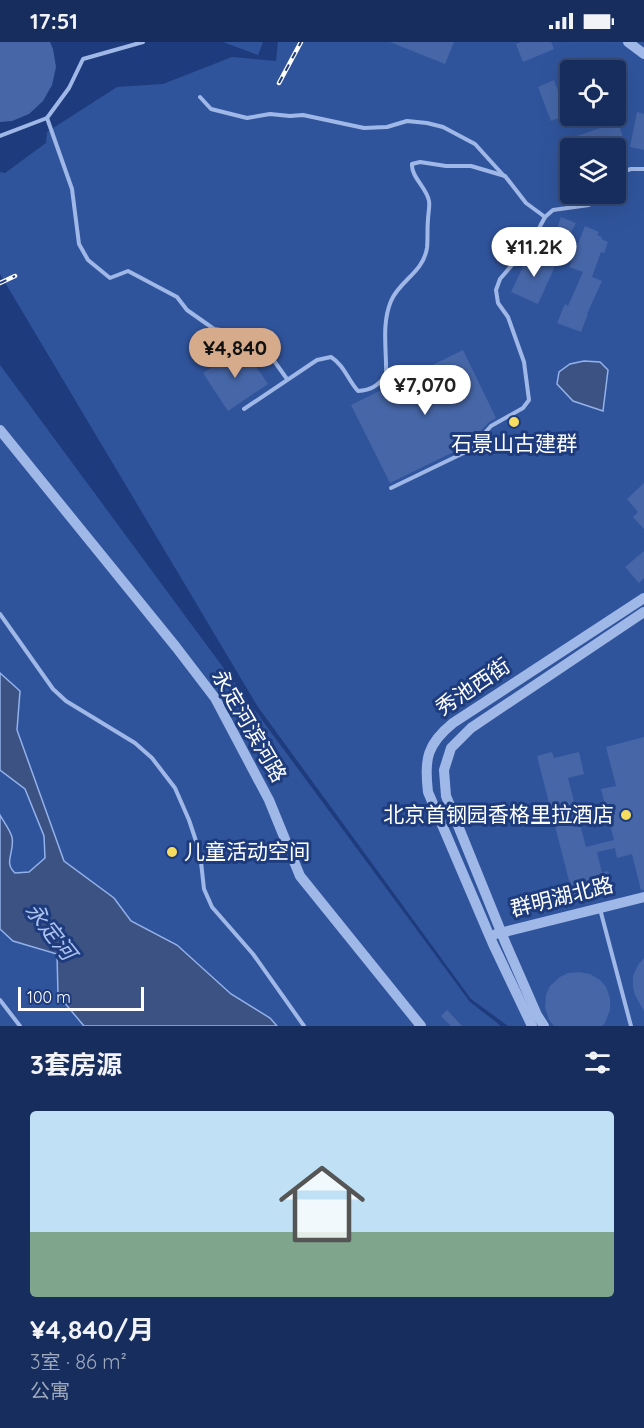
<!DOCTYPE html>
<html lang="zh">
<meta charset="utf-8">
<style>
:root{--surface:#162d5e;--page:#233967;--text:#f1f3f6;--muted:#9ea8bc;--line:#354973;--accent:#d6ab8b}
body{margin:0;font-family:Quicksand,"Noto Sans SC",sans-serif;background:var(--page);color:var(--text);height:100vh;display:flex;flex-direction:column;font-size:22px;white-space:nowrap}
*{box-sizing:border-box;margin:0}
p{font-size:20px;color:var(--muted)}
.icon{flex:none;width:33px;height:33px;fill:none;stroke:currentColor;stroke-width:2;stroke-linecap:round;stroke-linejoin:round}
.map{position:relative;height:984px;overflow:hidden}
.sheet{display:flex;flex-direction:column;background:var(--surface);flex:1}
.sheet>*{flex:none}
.buttons{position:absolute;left:560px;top:18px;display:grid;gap:12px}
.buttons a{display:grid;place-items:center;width:66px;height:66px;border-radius:6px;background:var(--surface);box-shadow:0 6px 24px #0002,0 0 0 2px var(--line);font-size:30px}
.scale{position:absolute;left:18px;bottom:15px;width:126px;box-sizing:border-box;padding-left:6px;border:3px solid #fff;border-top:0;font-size:16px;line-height:21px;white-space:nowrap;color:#fff;-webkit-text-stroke:4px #1e3c7d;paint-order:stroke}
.price{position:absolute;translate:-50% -51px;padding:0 14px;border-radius:21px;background:#fff;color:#222;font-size:20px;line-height:39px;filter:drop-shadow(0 2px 3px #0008)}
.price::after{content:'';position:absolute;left:50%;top:36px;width:18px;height:14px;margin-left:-9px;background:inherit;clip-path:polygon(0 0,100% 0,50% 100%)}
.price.selected{background:var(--accent);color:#111}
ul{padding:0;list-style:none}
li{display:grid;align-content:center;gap:12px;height:318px;padding:0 30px}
li span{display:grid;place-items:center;height:186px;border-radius:6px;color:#555}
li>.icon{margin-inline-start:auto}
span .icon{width:108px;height:108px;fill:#fffc;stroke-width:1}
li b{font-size:26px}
h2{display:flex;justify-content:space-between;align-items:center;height:72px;padding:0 30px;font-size:26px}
.status{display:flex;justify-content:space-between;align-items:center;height:42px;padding:0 30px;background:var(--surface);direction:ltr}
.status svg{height:16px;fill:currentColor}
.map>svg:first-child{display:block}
.green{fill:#30549c;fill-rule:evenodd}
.water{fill:#3b5282;stroke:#93b1ea;stroke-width:1.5}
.building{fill:#4666a7}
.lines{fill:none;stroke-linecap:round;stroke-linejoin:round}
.service{stroke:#a0b8e8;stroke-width:4}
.tertiary{stroke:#a0b8e8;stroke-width:10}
.rail-casing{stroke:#fff;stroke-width:4.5}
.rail{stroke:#1e3c7d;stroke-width:2;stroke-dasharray:7;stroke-linecap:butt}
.poi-dot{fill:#f7dd5f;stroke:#1e3c7d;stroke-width:2}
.labels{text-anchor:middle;stroke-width:6;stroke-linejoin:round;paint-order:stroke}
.poi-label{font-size:21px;fill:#fff;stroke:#1e3c7d}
.street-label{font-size:21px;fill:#fff;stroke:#1e3c7d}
.water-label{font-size:22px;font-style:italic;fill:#abc2f0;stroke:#1e3c7d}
</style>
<div class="status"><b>17:51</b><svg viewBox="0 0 49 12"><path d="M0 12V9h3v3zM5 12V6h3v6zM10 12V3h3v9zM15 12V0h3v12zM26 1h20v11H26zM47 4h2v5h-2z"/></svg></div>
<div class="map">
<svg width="644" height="984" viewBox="0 0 644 984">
<rect width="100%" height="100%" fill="#1e3c7d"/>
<g class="green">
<polygon points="223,0 263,0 258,13"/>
<path d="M278 0H644V984H508L471 957 258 665 0 232V130L5 131 46 101 47 90 117 45 163 42 232 15 276 19ZM570 28H615V74H570ZM570 106H615V152H570Z"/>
<polygon points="0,323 470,960 501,984 0,984"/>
</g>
<g class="water">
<polygon points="584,319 600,320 608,328 603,369 573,359 557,342 559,330 570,322"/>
<path d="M0 631 20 649 17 688 64 819 114 856 131 879 177 903 231 952 270 976 277 984H84L58 953 57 912 13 899 0 887V773C4 780 10 788 12 795 15 811 3 820 15 831L29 830 45 816 44 794 25 747 0 728Z"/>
</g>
<g class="building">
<polygon points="0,0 50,0 53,7 56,25 52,43 43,59 29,72 12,79 0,80"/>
<polygon points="390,0 454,0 445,22"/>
<polygon points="521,0 551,0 554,7 523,20 516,2"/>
<polygon points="554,38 567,73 551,79 538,45"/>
<polygon points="637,70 644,72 644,108 630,105"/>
<polygon points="618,80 624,98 600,106 597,97 577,104 574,95"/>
<polygon points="561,175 576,181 568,196 555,191"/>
<polygon points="585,184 599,190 597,193 602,195 601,197 608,200 604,211 601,210 592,235 602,239 587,272 588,272 581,290 557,281 565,262 568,264 583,230 569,225"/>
<polygon points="530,210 556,222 538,262 511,250"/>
<polygon points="242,304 268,342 228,369 203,331"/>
<polygon points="463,308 496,376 488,381 479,391 474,400 390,441 351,363"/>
<polygon points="644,441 644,487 633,475 638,470 627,457"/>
<polygon points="644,509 644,536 639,541 625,525"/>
<polygon points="644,695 644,848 641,848 632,812 617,816 615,806 597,810 602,831 608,829 611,843 587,849 588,855 574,858 537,714 552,710 554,716 579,710 584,732 568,736 586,805 614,798 601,747 616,744 606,705"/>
<polygon points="644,916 644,969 635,953 633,946 633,934 638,923"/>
<polygon points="579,930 590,932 600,938 606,945 610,956 610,968 605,981 602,984 554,984 549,978 545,965 546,953 550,944 560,935 568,931"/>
<polygon points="447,968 462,984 451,984 441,974"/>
</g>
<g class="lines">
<g class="service">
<polyline points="200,55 211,67 247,76 270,72 290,74 303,73 364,86 387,85 407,79 427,81 443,85 475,102 504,134"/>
<polyline points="47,76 72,147 79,202 88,218 110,236 128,229 177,255 187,268 214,287 241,291 262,302 287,337"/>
<polyline points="0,94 47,76 69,46 83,17 143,0"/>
<polyline points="615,132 631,127 644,127"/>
<path d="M244 367 317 318 331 315C344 323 348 338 358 349 371 348 378 344 386 333 387 309 381 283 391 259 399 239 423 231 427 206 428 197 427 187 428 178 428 172 430 165 429 159 427 146 411 135 412 122L420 120 446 124H471L505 134 526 161 545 175 553 168 589 163 598 152"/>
<polyline points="391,446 476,405 482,394 491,384 523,366 529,358 524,320 508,275 498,261 496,248 500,237 519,215 536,192 545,175"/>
<polyline points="0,572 53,647 66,659 135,701 152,716 175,746 189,778 200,811 204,847 212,865 253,912 304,984"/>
<polyline points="600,867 631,984"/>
<polyline points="0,958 20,984"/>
</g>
<g class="tertiary">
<polyline points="628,0 644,12"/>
<polyline points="0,388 176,605 215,656 269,758 300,834 421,984"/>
<polyline points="496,892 644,855"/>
<path d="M532 984 493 902 428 750C424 717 427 702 453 681L644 556"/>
<polyline points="544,984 537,973 506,902 446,754 444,728 451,706 471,686 644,570"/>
</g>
<g class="rail-casing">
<g id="rail">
<polyline points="279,41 301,0"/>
<polyline points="0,241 15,234"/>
</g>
</g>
<use href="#rail" class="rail"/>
</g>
<g class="poi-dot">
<circle cx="514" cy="380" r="6"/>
<circle cx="626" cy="773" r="6"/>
<circle cx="172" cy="810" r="6"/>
</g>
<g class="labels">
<g class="poi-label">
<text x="514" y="409">石景山古建群</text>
<text x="614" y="780" text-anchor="end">北京首钢园香格里拉酒店</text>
<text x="184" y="817" text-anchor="start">儿童活动空间</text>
</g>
<g class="street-label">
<text transform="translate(473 645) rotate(-34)" y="7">秀池西街</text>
<text transform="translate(249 684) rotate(60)" y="7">永定河滨河路</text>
<text transform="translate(562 855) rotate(-14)" y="7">群明湖北路</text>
</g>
<g class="water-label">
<text transform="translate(51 889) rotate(52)" y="8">永定河</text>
</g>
</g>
</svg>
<div class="buttons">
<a><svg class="icon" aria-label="locate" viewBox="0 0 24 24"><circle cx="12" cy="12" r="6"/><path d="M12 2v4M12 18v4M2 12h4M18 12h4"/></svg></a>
<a><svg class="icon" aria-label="layers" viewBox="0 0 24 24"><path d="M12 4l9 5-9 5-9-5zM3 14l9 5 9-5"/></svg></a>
</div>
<div class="scale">100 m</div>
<b class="price" style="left:534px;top:236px">¥11.2K</b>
<b class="price selected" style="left:235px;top:337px">¥4,840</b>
<b class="price" style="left:425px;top:374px">¥7,070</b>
</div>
<section class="sheet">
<h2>3套房源<svg class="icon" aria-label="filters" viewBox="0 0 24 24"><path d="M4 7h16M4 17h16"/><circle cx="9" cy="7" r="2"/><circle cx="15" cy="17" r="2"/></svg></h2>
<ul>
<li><span style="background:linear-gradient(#bfe0f5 65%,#7fa58c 0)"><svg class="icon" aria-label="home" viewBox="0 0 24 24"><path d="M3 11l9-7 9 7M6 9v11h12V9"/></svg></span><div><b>¥4,840/月</b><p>3室 · 86 m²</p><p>公寓</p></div></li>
</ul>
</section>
